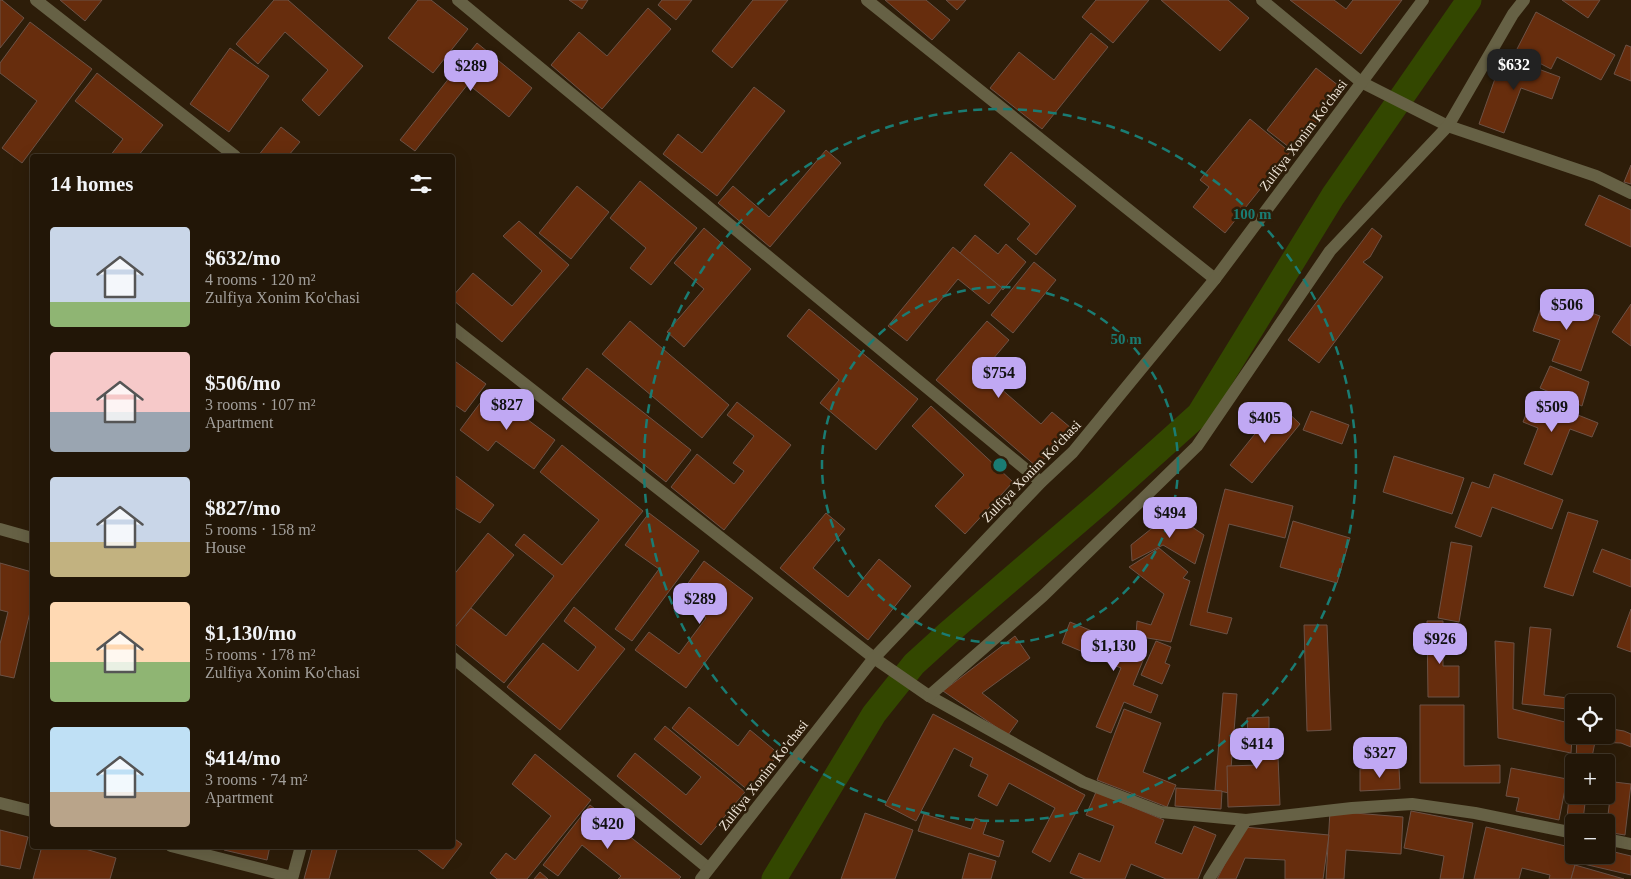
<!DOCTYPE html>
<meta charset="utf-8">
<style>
:root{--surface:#221607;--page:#2a1f11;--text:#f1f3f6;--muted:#a29f9b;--line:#3f3528;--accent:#c0a8f3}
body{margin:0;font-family:"Times New Roman",serif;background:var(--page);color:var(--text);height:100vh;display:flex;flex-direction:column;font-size:19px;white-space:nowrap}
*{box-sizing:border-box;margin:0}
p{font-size:16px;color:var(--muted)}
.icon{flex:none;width:28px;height:28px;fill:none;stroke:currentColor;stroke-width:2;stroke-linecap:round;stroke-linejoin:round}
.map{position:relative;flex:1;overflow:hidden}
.side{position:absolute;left:30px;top:154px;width:425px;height:695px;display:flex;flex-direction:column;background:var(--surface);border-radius:5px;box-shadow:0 5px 20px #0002,0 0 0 1px var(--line)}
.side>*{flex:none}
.buttons{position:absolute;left:1565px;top:694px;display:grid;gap:10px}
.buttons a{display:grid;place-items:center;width:50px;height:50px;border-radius:5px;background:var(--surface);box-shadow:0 5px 20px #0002,0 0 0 1px var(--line);font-size:25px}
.price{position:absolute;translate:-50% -42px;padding:0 11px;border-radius:10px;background:var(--accent);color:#111;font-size:16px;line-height:32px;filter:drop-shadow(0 1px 2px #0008)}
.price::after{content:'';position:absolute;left:50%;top:30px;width:15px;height:11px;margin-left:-8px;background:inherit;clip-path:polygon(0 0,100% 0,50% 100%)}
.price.selected{background:#222;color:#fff}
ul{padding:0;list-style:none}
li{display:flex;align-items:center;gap:15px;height:125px;padding:0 20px}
li span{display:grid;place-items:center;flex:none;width:140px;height:100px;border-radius:5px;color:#555}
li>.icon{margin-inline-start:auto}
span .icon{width:60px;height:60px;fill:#fffc;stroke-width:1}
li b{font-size:21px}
h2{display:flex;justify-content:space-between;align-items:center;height:60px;padding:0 20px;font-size:21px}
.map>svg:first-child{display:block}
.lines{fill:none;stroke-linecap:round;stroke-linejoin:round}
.canal{stroke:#334700;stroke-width:25}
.building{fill:#672d0d;stroke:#6c5246}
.minor{stroke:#666145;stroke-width:12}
.ring{fill:none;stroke:#1a7c73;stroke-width:2.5;stroke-dasharray:9 6}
.labels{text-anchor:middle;stroke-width:5;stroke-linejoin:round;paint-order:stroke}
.street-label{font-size:14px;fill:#efe5d8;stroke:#2d1d09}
.centre{fill:#1a7c73;stroke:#2d1d09;stroke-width:2.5}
.ring-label{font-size:15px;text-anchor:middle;font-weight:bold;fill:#1a7c73;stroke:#2d1d09;stroke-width:5;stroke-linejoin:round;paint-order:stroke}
</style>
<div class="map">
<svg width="1631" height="879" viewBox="0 0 1631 879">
<rect width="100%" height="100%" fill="#2d1d09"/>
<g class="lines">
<polyline class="canal" points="774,879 874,714 914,664 947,634 1102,501 1199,414 1333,196 1469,0"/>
</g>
<g class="building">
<polygon points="0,0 2,0 24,18 0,48"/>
<polygon points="60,0 102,0 85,21"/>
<polygon points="274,0 288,0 363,66 319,116 302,100 328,70 285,32 258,64 236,44"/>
<polygon points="418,0 431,0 468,29 433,73 388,38"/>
<polygon points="569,0 588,0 582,9"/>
<polygon points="662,0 692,0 676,20 658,5"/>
<polygon points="753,0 788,0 732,68 712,51"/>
<polygon points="885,0 926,0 950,20 932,40"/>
<polygon points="946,0 966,0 957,10"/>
<polygon points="1096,0 1149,0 1113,43 1082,17"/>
<polygon points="1161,0 1228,0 1249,18 1220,51"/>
<polygon points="1290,0 1334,0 1346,9 1353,0 1402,0 1361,54"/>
<polygon points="1562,0 1600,0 1588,18"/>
<polygon points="648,8 671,29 602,109 551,65 579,32 607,56"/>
<polygon points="1536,12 1615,55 1601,80 1557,57 1551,69 1516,51"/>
<polygon points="30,22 92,69 22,163 2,148 37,101 0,73 0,63"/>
<polygon points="1091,33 1108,47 1042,129 990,88 1019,52 1054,80"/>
<polygon points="477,43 532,88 509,117 468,84 415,151 400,140"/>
<polygon points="1626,45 1631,47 1631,81 1614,74"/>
<polygon points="230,48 269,76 229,132 190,104"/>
<polygon points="1503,56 1560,77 1552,99 1521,88 1504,133 1479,124"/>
<polygon points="1316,68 1343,89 1294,151 1267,130"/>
<polygon points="97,73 163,125 138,156 110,156 123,139 75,101"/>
<polygon points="754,87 785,111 717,196 663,154 678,134 702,153"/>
<polygon points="1250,119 1290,152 1225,233 1193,207 1209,187 1200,180"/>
<polygon points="281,127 300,142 288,156 258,156"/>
<polygon points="826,150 841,163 770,247 718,203 733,186 769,217"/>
<polygon points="1011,152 1076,206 1036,255 1017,239 1030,224 984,185"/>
<polygon points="1631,165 1631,184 1624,182"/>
<polygon points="640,181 697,228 651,285 630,268 646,248 610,218"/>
<polygon points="577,186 609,212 571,259 539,233"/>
<polygon points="1599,195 1631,210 1631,247 1585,225"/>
<polygon points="519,221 569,265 502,342 452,299 452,297 473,273 512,306 542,271 503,236"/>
<polygon points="704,228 751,269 684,347 667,332 704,289 674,263"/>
<polygon points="1372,228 1382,236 1370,257 1363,262 1383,277 1319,363 1288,340"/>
<polygon points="975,235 998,254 1006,244 1026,262 1003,290 960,253"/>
<polygon points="953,247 1002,288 989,304 958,279 907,341 888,326"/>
<polygon points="1034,262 1056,280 1013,333 991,315"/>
<polygon points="1545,296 1600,316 1581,371 1552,361 1560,340 1533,331"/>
<polygon points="1631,304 1631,346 1612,332"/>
<polygon points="809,309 918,399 876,450 820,403 839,380 787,336"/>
<polygon points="630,321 729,405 702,438 602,354"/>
<polygon points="987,321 1009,340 982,372 1041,424 1052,412 1071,428 1037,467 936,380"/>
<polygon points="452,359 486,384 465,412 452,403"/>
<polygon points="1550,366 1589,382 1582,406 1540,388"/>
<polygon points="587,368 691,450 666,482 562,399"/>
<polygon points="489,391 555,440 534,469 496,441 488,451 460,430"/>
<polygon points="1533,397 1598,423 1592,437 1570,429 1552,475 1524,464 1538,428 1523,422"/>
<polygon points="737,402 791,445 724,530 671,487 697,454 734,484 744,471 733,463 754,436 727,415"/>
<polygon points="1279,404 1300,424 1252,483 1230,465"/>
<polygon points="931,406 1013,482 965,534 935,506 964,475 912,426"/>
<polygon points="1311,411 1349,425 1342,444 1303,430"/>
<polygon points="562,445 643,511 504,683 452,641 452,631 471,608 506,636 554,576 515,545 524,534 562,565 599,520 540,472"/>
<polygon points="1394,456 1464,478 1452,514 1383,492"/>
<polygon points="452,473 494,505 480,523 452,506"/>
<polygon points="1494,474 1563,500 1552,529 1492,507 1481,537 1455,527 1472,482 1489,488"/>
<polygon points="1225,489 1293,506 1285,538 1229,524 1207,612 1232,618 1227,634 1190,625"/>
<polygon points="1568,512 1598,521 1573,596 1544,587"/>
<polygon points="649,513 699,551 632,641 615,629 659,569 625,545"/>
<polygon points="826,513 845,529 813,568 848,597 879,559 911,586 868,640 780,568"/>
<polygon points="1171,513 1204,535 1195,564 1163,545 1132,561 1131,545"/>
<polygon points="1293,521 1350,538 1337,583 1280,567"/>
<polygon points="488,533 514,555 452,631 452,577"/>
<polygon points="1451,542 1472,546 1459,622 1438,618"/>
<polygon points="1159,548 1188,572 1183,578 1190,581 1171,642 1136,636 1137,621 1151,625 1164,594 1129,567"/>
<polygon points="1602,549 1631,560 1631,587 1593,572"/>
<polygon points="704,561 753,598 686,688 635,650 649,632 679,654 706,618 678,597"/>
<polygon points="0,563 32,572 32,604 14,678 0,675 0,644 8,612 0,610"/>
<polygon points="574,607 625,649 560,730 507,687 543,643 578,671 596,647 564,621"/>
<polygon points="1631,609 1631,652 1617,647"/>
<polygon points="1427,621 1443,621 1443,666 1459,666 1459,697 1428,697"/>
<polygon points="1070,622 1146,653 1133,685 1158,695 1151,713 1124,702 1111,733 1096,727 1121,668 1062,643"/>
<polygon points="1304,625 1327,625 1331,730 1307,731"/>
<polygon points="1530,627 1551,629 1544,695 1568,698 1567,709 1522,704"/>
<polygon points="1015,636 1030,658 982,693 1018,721 1008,735 943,691"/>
<polygon points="1156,641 1171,647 1165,663 1170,665 1162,684 1141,675"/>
<polygon points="1495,641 1514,643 1513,709 1573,724 1571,753 1498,738"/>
<polygon points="1223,693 1237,694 1229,793 1215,790"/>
<polygon points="1420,705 1464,705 1464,766 1500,765 1500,783 1420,783"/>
<polygon points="689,707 738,746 750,730 779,754 749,791 672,728"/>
<polygon points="1124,709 1161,723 1143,772 1176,785 1167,807 1097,780"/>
<polygon points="933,714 1085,795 1050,862 1032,852 1055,808 1009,783 997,806 978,796 988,775 970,766 973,758 954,748 916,821 885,805"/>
<polygon points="1269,717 1269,734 1277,733 1280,805 1228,807 1227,766 1258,765 1257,751 1249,751 1247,718"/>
<polygon points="665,726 745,792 701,845 617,776 635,753 686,795 701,777 654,739"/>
<polygon points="1606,728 1624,731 1631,734 1631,747 1621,743 1595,742 1591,762 1576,762 1577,735 1606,735"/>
<polygon points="535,754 591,800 527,879 497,879 490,873 506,853 515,860 551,816 512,784"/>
<polygon points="1399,768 1400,789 1360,791 1360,769"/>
<polygon points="1511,768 1567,779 1559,820 1516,811 1519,798 1506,796"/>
<polygon points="1571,777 1574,778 1574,795 1586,795 1583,820 1600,822 1574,822 1574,829 1566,828"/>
<polygon points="1606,781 1631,784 1625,835 1606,832 1610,798 1591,795 1606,795"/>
<polygon points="1176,788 1222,791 1221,809 1175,806"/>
<polygon points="1096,792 1164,820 1155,843 1182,854 1194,826 1216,835 1198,879 1166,879 1131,864 1125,879 1085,879 1070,873 1079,853 1100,862 1114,826 1086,815"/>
<polygon points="590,805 681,877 679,879 618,879 621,876 582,845 558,876 543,865"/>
<polygon points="1330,811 1403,817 1401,854 1346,850 1344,879 1326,879"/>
<polygon points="1411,811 1473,823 1463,879 1440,879 1444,856 1404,848"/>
<polygon points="865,813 913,830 895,879 841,879"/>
<polygon points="924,814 971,829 975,818 987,822 983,834 1004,841 999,857 918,831"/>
<polygon points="1244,827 1329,835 1323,879 1285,879 1285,860 1245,858 1236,879 1217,879"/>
<polygon points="1486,827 1574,848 1574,855 1575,855 1575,865 1571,879 1549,879 1550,875 1522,868 1519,879 1474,879"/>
<polygon points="0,830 28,837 20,869 0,865"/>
<polygon points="452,837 462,844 443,869 413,846 452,846"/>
<polygon points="42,846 75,846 116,858 110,879 33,879"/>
<polygon points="225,846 270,846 267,860 224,850"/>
<polygon points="313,846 338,846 329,879 304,879"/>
<polygon points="1606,850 1631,856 1631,875 1575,862 1577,855 1606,855"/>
<polygon points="969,853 996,861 991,879 962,879"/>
<polygon points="1575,865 1624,879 1571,879"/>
<polygon points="540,872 548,879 534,879"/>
</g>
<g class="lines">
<g class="minor">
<polyline points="36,0 235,156"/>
<polyline points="458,0 1041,482"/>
<polyline points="867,0 1215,279"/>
<polyline points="1262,0 1361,82 1448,126 1596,176 1631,193"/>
<polyline points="452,327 874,658 929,696 1083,782 1161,812 1246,820 1352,808 1412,804 1475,813 1574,833"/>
<polyline points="0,529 32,538"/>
<polyline points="452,657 708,868"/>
<polyline points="929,696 1043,596 1197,446 1330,251 1448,126 1513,14 1524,0"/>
<polyline points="0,803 32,811"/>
<polyline points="1606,839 1631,844"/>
<polyline points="171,846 292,877"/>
<polyline points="292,879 301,846"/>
<polyline points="701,879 874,658 1041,482 1073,452 1215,279 1423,0"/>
<polyline points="1209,879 1246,820"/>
</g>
</g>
<g class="ring">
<circle cx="1000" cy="465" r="178"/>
<circle cx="1000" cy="465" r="356"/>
</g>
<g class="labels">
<g class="street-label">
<text transform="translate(1303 135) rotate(-53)" y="5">Zulfiya Xonim Ko'chasi</text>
<text transform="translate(1031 471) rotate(-46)" y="5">Zulfiya Xonim Ko'chasi</text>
<text transform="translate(763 775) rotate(-52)" y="5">Zulfiya Xonim Ko'chasi</text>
</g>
</g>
<circle cx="1000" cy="465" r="8" class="centre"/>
<g class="ring-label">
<text x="1252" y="219">100 m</text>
<text x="1126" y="344">50 m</text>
</g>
</svg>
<div class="buttons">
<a><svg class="icon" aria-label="locate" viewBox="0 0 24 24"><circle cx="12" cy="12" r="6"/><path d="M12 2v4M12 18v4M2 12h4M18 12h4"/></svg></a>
<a>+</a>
<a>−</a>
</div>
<b class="price selected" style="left:1514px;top:91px">$632</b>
<b class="price" style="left:471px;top:92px">$289</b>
<b class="price" style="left:1567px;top:331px">$506</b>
<b class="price" style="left:999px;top:399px">$754</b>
<b class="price" style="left:507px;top:431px">$827</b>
<b class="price" style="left:1552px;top:433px">$509</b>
<b class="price" style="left:1265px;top:444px">$405</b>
<b class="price" style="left:1170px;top:539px">$494</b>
<b class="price" style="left:700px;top:625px">$289</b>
<b class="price" style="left:1440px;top:665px">$926</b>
<b class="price" style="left:1114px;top:672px">$1,130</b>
<b class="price" style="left:1257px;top:770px">$414</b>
<b class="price" style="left:1380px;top:779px">$327</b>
<b class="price" style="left:608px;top:850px">$420</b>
<section class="side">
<h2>14 homes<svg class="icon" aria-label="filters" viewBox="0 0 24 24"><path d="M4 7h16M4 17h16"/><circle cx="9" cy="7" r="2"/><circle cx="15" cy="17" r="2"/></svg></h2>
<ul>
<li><span style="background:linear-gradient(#c9d6e8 75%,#8fb573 0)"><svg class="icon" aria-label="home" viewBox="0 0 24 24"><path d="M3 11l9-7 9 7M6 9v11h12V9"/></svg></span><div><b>$632/mo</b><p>4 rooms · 120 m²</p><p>Zulfiya Xonim Ko'chasi</p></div></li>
<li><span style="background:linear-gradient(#f6c9c9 60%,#9aa5b1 0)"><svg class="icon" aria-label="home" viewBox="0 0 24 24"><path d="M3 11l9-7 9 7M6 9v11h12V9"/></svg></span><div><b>$506/mo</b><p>3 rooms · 107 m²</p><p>Apartment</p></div></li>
<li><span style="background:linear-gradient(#c9d6e8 65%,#c2b280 0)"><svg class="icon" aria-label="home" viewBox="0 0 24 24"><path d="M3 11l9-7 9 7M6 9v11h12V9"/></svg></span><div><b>$827/mo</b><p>5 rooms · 158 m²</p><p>House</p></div></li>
<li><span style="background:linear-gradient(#ffd9b3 60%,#8fb573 0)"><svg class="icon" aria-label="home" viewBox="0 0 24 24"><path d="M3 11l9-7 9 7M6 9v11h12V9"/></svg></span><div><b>$1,130/mo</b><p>5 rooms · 178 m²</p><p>Zulfiya Xonim Ko'chasi</p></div></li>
<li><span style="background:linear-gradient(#bfe0f5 65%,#b9a48a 0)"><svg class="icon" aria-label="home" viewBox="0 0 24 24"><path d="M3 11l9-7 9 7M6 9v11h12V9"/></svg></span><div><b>$414/mo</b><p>3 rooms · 74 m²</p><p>Apartment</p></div></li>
</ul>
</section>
</div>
